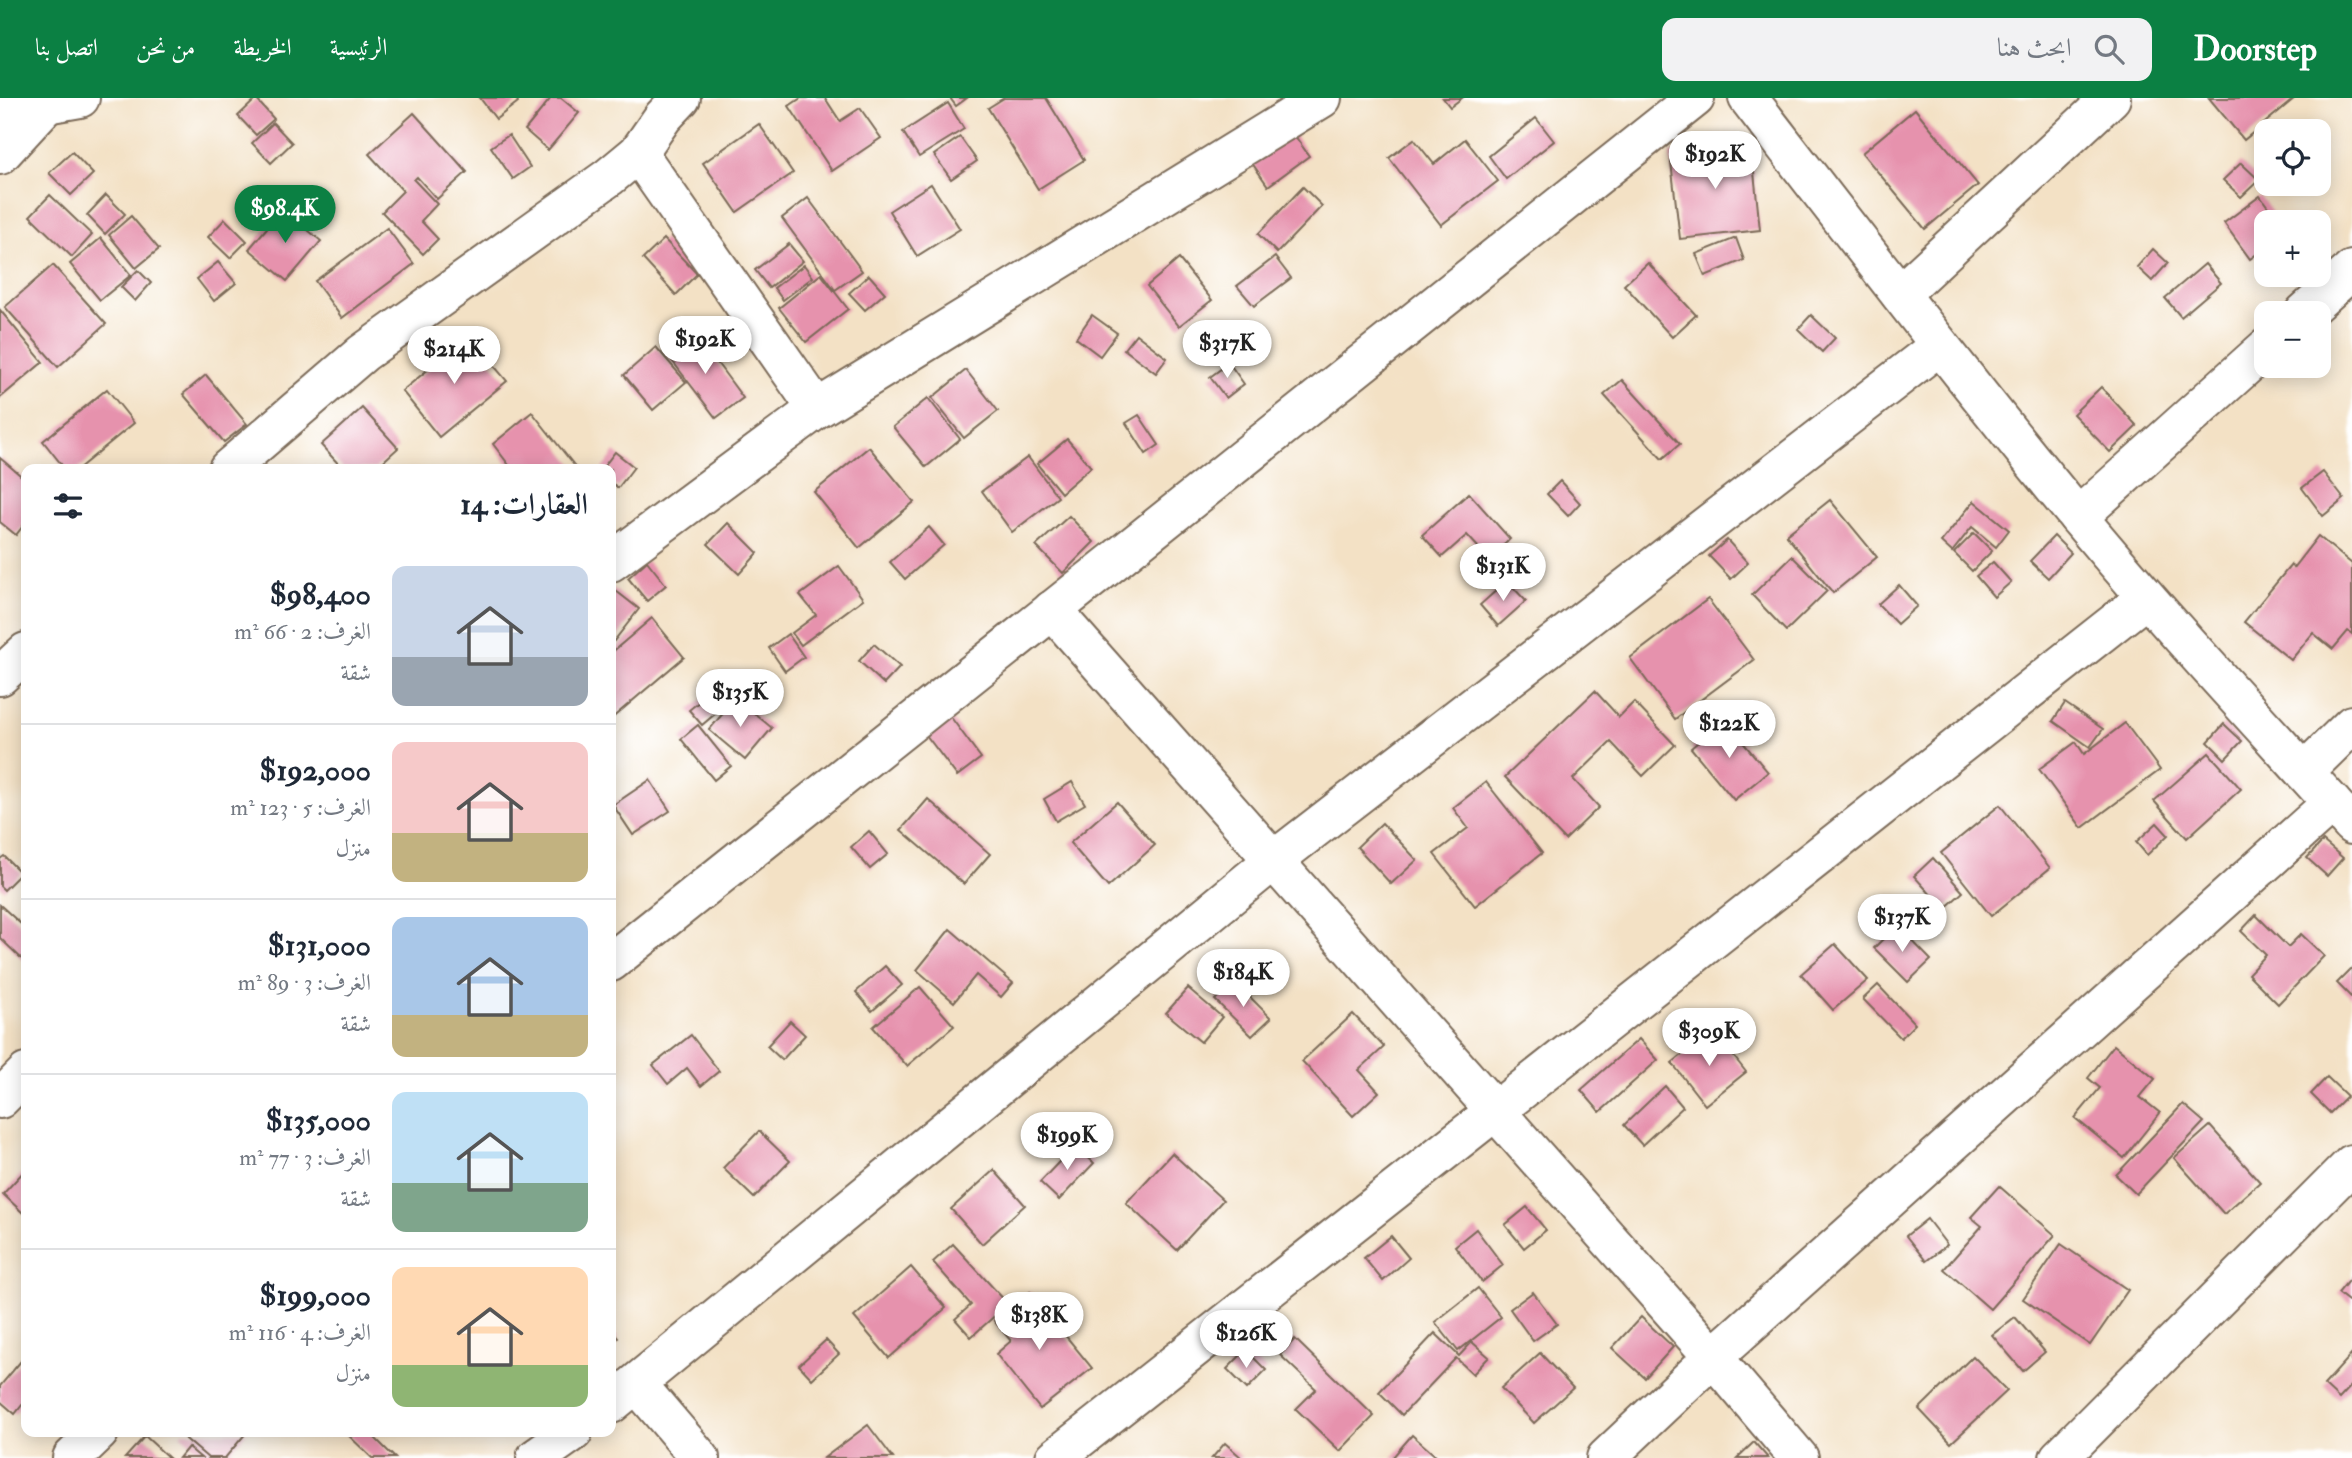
<!DOCTYPE html>
<html lang="ar">
<meta charset="utf-8">
<style>
:root{--surface:#fff;--page:#f2f2f3;--text:#1f2937;--muted:#747a83;--line:#e0e1e3;--accent:#0b8043}
body{margin:0;font-family:"IM FELL Double Pica",Amiri,serif;background:var(--page);color:var(--text);direction:rtl;height:100vh;display:flex;flex-direction:column;font-size:26px;white-space:nowrap}
*{box-sizing:border-box;margin:0}
p{font-size:23px;color:var(--muted)}
.icon{flex:none;width:38px;height:38px;fill:none;stroke:currentColor;stroke-width:2;stroke-linecap:round;stroke-linejoin:round}
.map{position:relative;flex:1;overflow:hidden;direction:ltr}
.details{position:absolute;left:21px;top:366px;width:595px;height:973px;display:flex;flex-direction:column;background:var(--surface);border-radius:14px;box-shadow:0 4px 18px #0003;direction:rtl}
.details>*{flex:none}
.controls{position:absolute;left:2254px;top:21px;display:grid;gap:14px}
.controls a{display:grid;place-items:center;width:77px;height:77px;border-radius:14px;background:var(--surface);box-shadow:0 4px 18px #0003;font-size:35px}
.price{position:absolute;translate:-50% -60px;padding:0 16px;border-radius:24px;background:#fff;color:#222;font-size:23px;line-height:46px;filter:drop-shadow(0 2px 4px #0008)}
.price::after{content:'';position:absolute;left:50%;top:42px;width:21px;height:16px;margin-left:-10px;background:inherit;clip-path:polygon(0 0,100% 0,50% 100%)}
.price.on{background:var(--accent);color:#fff}
ul{padding:0;list-style:none}
li{display:flex;align-items:center;gap:21px;height:175px;padding:0 28px}
li+li{border-top:2px solid var(--line)}
li span{display:grid;place-items:center;flex:none;width:196px;height:140px;border-radius:14px;color:#555}
li>.icon{margin-inline-start:auto}
span .icon{width:84px;height:84px;fill:#fffc;stroke-width:1}
li b{font-size:30px}
h2{display:flex;justify-content:space-between;align-items:center;height:84px;padding:0 28px;font-size:30px}
header{display:flex;align-items:center;gap:42px;box-sizing:border-box;height:98px;padding:0 35px;background:var(--accent);color:#fff}
header strong{font-size:33px}
nav{display:flex;gap:38px;margin-inline-start:auto;font-size:24px}
.search{width:490px;height:63px;background:var(--page);display:flex;align-items:center;gap:18px;box-sizing:border-box;padding:0 24px;border-radius:14px;color:var(--muted);font-size:26px}
.map>svg:first-child{display:block}
.building{fill:#e692ad}
.lines{fill:none;stroke-linecap:round;stroke-linejoin:round}
.minor-casing{stroke:#7b6a58;stroke-width:42}
.minor{stroke:#fff;stroke-width:38}
</style>
<header>
<strong>Doorstep</strong>
<div class="search"><svg class="icon" aria-label="search" viewBox="0 0 24 24"><circle cx="10" cy="10" r="6"/><path d="M15 15l6 6"/></svg>ابحث هنا</div>
<nav><a>الرئيسية</a><a>الخريطة</a><a>من نحن</a><a>اتصل بنا</a></nav>
</header>
<div class="map">
<svg width="2352" height="1360" viewBox="0 0 2352 1360">
<rect width="100%" height="100%" fill="#fff"/>
<filter id="ink" filterUnits="userSpaceOnUse"><feTurbulence type="fractalNoise" baseFrequency=".0143" numOctaves="2"/><feDisplacementMap in="SourceGraphic" scale="14" xChannelSelector="R" yChannelSelector="G"/><feConvolveMatrix kernelMatrix="1 2 1 2 8 2 1 2 1" color-interpolation-filters="sRGB"/></filter>
<filter id="wash" filterUnits="userSpaceOnUse"><feTurbulence type="fractalNoise" baseFrequency=".00686" numOctaves="4" result="noise"/><feDisplacementMap in="SourceGraphic" scale="28" xChannelSelector="R" yChannelSelector="G"/><feGaussianBlur stdDeviation="1.57" result="paint"/><feColorMatrix in="noise" values="0 0 0 0 0 0 0 0 0 0 0 0 0 0 0 0 0 1.4 0 .05"/><feComposite in="paint" operator="in"/></filter>
<g filter="url(#wash)">
<rect width="100%" height="100%" fill="#f3e1c5"/>
<g id="blocks">
<g class="building">
<polygon points="480,0 516,0 518,4 496,21"/>
<polygon points="551,0 561,0 579,15 548,52 525,32"/>
<polygon points="801,0 825,0 840,23 860,10 881,40 832,73 789,8"/>
<polygon points="950,0 967,0 956,8"/>
<polygon points="1004,0 1046,0 1084,62 1038,91 988,10"/>
<polygon points="1443,0 1462,0 1450,9"/>
<polygon points="2209,0 2295,0 2244,42"/>
<polygon points="256,1 274,21 256,37 238,18"/>
<polygon points="948,5 964,31 919,59 903,34"/>
<polygon points="1915,11 1978,87 1925,131 1862,55"/>
<polygon points="414,15 467,74 437,101 417,79 414,82 437,106 421,123 438,141 423,156 382,114 403,93 369,56"/>
<polygon points="1536,20 1554,43 1506,81 1489,58"/>
<polygon points="273,25 292,45 271,65 252,45"/>
<polygon points="759,26 793,75 737,114 703,65"/>
<polygon points="1293,35 1309,58 1268,88 1252,65"/>
<polygon points="509,37 530,69 513,81 491,49"/>
<polygon points="960,39 977,63 951,81 934,57"/>
<polygon points="1414,41 1434,66 1465,41 1498,83 1441,127 1389,60"/>
<polygon points="1751,45 1760,132 1680,141 1670,55"/>
<polygon points="72,54 93,76 71,97 49,75"/>
<polygon points="2241,65 2259,82 2241,99 2223,82"/>
<polygon points="931,86 960,131 917,158 889,113"/>
<polygon points="1303,89 1322,108 1277,155 1258,136"/>
<polygon points="50,97 92,137 72,159 30,118"/>
<polygon points="106,97 125,116 105,136 87,117"/>
<polygon points="2260,98 2279,124 2266,124 2266,149 2250,161 2224,125"/>
<polygon points="808,100 862,173 835,192 782,120"/>
<polygon points="283,111 321,143 287,183 249,151"/>
<polygon points="131,118 159,151 136,170 109,137"/>
<polygon points="225,121 247,143 230,160 208,139"/>
<polygon points="387,130 414,166 342,220 315,183"/>
<polygon points="101,140 131,177 100,202 70,166"/>
<polygon points="1736,140 1744,162 1705,178 1696,156"/>
<polygon points="664,141 697,176 676,197 643,161"/>
<polygon points="789,146 803,163 769,190 755,172"/>
<polygon points="2153,151 2168,165 2152,183 2137,169"/>
<polygon points="1275,159 1291,180 1254,208 1237,188"/>
<polygon points="1179,161 1212,202 1179,228 1147,188"/>
<polygon points="218,164 236,185 214,203 197,181"/>
<polygon points="1648,165 1696,217 1672,239 1624,187"/>
<polygon points="2205,166 2221,185 2181,219 2165,200"/>
<polygon points="53,167 106,226 58,269 5,209"/>
<polygon points="804,167 813,179 783,202 774,190"/>
<polygon points="138,172 151,185 135,203 121,189"/>
<polygon points="821,176 848,211 806,244 779,210"/>
<polygon points="869,177 885,195 865,212 849,195"/>
<polygon points="0,212 43,264 0,300"/>
<polygon points="1092,217 1117,235 1100,258 1076,240"/>
<polygon points="1811,217 1835,240 1822,254 1798,231"/>
<polygon points="695,235 743,300 716,320 667,256"/>
<polygon points="1136,236 1167,260 1156,275 1124,251"/>
<polygon points="469,238 507,283 439,339 402,293"/>
<polygon points="656,249 686,284 653,312 624,277"/>
<polygon points="1229,265 1244,286 1226,300 1210,279"/>
<polygon points="966,272 998,313 964,340 932,300"/>
<polygon points="206,277 247,326 224,344 183,296"/>
<polygon points="1622,282 1680,346 1662,361 1604,297"/>
<polygon points="2101,289 2137,328 2110,354 2073,316"/>
<polygon points="107,291 134,325 78,371 65,371 43,343"/>
<polygon points="928,300 960,341 926,369 893,329"/>
<polygon points="362,310 398,350 375,371 343,371 321,347"/>
<polygon points="532,314 577,371 512,371 493,346"/>
<polygon points="1139,317 1159,347 1146,356 1126,325"/>
<polygon points="1067,341 1091,369 1061,395 1037,366"/>
<polygon points="869,349 914,404 859,450 814,394"/>
<polygon points="615,354 634,369 618,390 611,384 611,371 602,371"/>
<polygon points="1028,359 1058,399 1012,434 982,393"/>
<polygon points="0,360 26,382 26,424 16,437 0,424"/>
<polygon points="2323,374 2344,401 2323,418 2302,390"/>
<polygon points="1560,383 1580,405 1568,418 1547,396"/>
<polygon points="1469,395 1510,441 1489,461 1467,437 1442,459 1422,437"/>
<polygon points="1830,402 1877,459 1833,495 1786,437"/>
<polygon points="1974,403 2009,432 1996,449 1972,429 1952,454 1941,444"/>
<polygon points="1069,418 1094,444 1063,475 1036,448"/>
<polygon points="728,425 758,455 739,476 708,446"/>
<polygon points="929,429 944,447 905,481 890,464"/>
<polygon points="1974,435 1992,453 1972,473 1954,455"/>
<polygon points="2054,438 2071,455 2048,480 2030,463"/>
<polygon points="2318,438 2352,466 2352,536 2348,533 2333,551 2313,535 2291,562 2244,524 2291,467 2293,470"/>
<polygon points="1727,442 1748,465 1731,481 1709,458"/>
<polygon points="1792,458 1827,493 1786,533 1752,497"/>
<polygon points="647,463 666,487 647,503 628,480"/>
<polygon points="1993,464 2011,484 1994,499 1976,478"/>
<polygon points="839,468 863,501 801,547 792,535 816,517 800,497"/>
<polygon points="1507,483 1526,503 1498,528 1480,507"/>
<polygon points="1899,487 1917,508 1897,526 1878,506"/>
<polygon points="611,489 639,511 614,543 611,541"/>
<polygon points="1708,501 1754,562 1675,621 1630,560"/>
<polygon points="652,520 684,559 611,621 611,555"/>
<polygon points="788,536 804,559 785,573 769,550"/>
<polygon points="874,546 900,569 884,586 859,563"/>
<polygon points="717,589 729,604 702,627 689,612"/>
<polygon points="1595,593 1619,619 1634,604 1675,647 1643,678 1611,644 1573,681 1599,709 1565,742 1505,679"/>
<polygon points="736,600 772,630 745,662 709,632"/>
<polygon points="2065,605 2103,631 2090,649 2053,623"/>
<polygon points="947,614 981,660 957,678 923,633"/>
<polygon points="1724,622 1768,674 1734,702 1691,650"/>
<polygon points="2125,625 2160,672 2082,730 2039,671 2076,644 2084,656"/>
<polygon points="2224,626 2242,643 2225,661 2208,644"/>
<polygon points="698,627 731,668 714,682 681,641"/>
<polygon points="2209,655 2241,691 2187,740 2154,703"/>
<polygon points="650,682 670,713 633,737 613,707"/>
<polygon points="1072,684 1085,706 1056,723 1044,701"/>
<polygon points="1486,684 1542,755 1475,808 1434,756 1468,730 1453,710"/>
<polygon points="928,701 990,756 964,786 901,732"/>
<polygon points="1117,704 1155,747 1108,789 1070,745"/>
<polygon points="2000,707 2050,770 1991,818 1941,755"/>
<polygon points="1382,725 1417,762 1391,786 1357,749"/>
<polygon points="2157,725 2168,737 2147,757 2136,744"/>
<polygon points="869,733 888,756 870,771 851,749"/>
<polygon points="2323,743 2343,760 2327,778 2307,760"/>
<polygon points="4,758 21,775 4,792 0,788 0,761"/>
<polygon points="1933,760 1963,794 1944,811 1914,778"/>
<polygon points="0,807 21,826 26,820 26,865 0,840"/>
<polygon points="2256,817 2288,849 2301,836 2324,858 2278,906 2248,876 2266,857 2241,833"/>
<polygon points="1897,827 1931,862 1908,884 1874,850"/>
<polygon points="950,831 1013,885 1001,899 976,877 954,904 917,872"/>
<polygon points="1835,846 1868,882 1833,912 1801,876"/>
<polygon points="885,868 902,887 872,913 856,894"/>
<polygon points="2352,870 2352,900 2337,885"/>
<polygon points="1234,883 1271,920 1252,938 1215,902"/>
<polygon points="1878,887 1915,926 1901,940 1863,901"/>
<polygon points="920,889 954,928 907,968 873,929"/>
<polygon points="1188,890 1222,919 1201,944 1166,915"/>
<polygon points="1353,916 1384,949 1359,972 1379,994 1353,1018 1302,963"/>
<polygon points="790,923 805,937 782,962 767,948"/>
<polygon points="1713,932 1746,974 1705,1007 1672,965"/>
<polygon points="691,937 719,973 701,988 687,970 668,986 653,967"/>
<polygon points="1639,941 1658,962 1600,1014 1581,992"/>
<polygon points="2114,947 2155,981 2140,999 2160,1015 2124,1060 2075,1020 2100,990 2088,980"/>
<polygon points="2327,979 2347,998 2330,1015 2311,996"/>
<polygon points="1665,988 1683,1009 1642,1047 1624,1027"/>
<polygon points="2183,1006 2204,1024 2136,1096 2116,1077"/>
<polygon points="2210,1028 2260,1084 2224,1116 2174,1060"/>
<polygon points="759,1033 790,1063 754,1100 723,1070"/>
<polygon points="1075,1047 1094,1065 1059,1102 1040,1084"/>
<polygon points="1172,1055 1223,1102 1177,1152 1126,1105"/>
<polygon points="26,1071 26,1112 23,1115 3,1096"/>
<polygon points="994,1072 1025,1107 982,1146 951,1111"/>
<polygon points="1999,1088 2055,1137 1990,1211 1944,1171 1982,1128 1971,1119"/>
<polygon points="1527,1109 1546,1132 1524,1150 1505,1127"/>
<polygon points="1927,1121 1947,1147 1926,1163 1906,1138"/>
<polygon points="1476,1131 1503,1167 1482,1184 1455,1148"/>
<polygon points="1391,1138 1409,1160 1383,1183 1364,1160"/>
<polygon points="953,1146 1008,1206 971,1239 955,1221 971,1207 933,1164"/>
<polygon points="2061,1146 2128,1192 2090,1247 2023,1201"/>
<polygon points="911,1169 946,1210 889,1260 854,1219"/>
<polygon points="2352,1178 2352,1206 2338,1195"/>
<polygon points="1478,1190 1501,1219 1458,1253 1435,1224"/>
<polygon points="1030,1194 1092,1270 1040,1311 996,1256 1011,1243 994,1223"/>
<polygon points="1533,1194 1557,1226 1533,1243 1510,1211"/>
<polygon points="1641,1219 1673,1249 1645,1280 1612,1250"/>
<polygon points="2015,1219 2045,1254 2023,1273 1992,1237"/>
<polygon points="611,1232 618,1240 611,1247"/>
<polygon points="1435,1235 1459,1258 1472,1244 1489,1259 1473,1276 1456,1260 1402,1317 1379,1294"/>
<polygon points="1295,1241 1374,1318 1340,1353 1296,1311 1316,1291 1280,1257"/>
<polygon points="826,1242 839,1256 812,1281 799,1267"/>
<polygon points="1246,1252 1266,1272 1247,1291 1227,1271"/>
<polygon points="1540,1255 1573,1290 1534,1325 1501,1290"/>
<polygon points="2352,1256 2352,1287 2339,1301 2324,1287"/>
<polygon points="26,1257 26,1302 15,1316 0,1303 0,1288"/>
<polygon points="1973,1258 2007,1293 1951,1345 1919,1311"/>
<polygon points="868,1327 893,1360 824,1360"/>
<polygon points="183,1334 247,1334 225,1360 208,1360 180,1336"/>
<polygon points="345,1334 369,1334 395,1360 372,1360"/>
<polygon points="1412,1337 1438,1360 1392,1360"/>
<polygon points="145,1338 169,1360 125,1360"/>
<polygon points="1754,1344 1768,1360 1737,1360"/>
<polygon points="1225,1345 1242,1360 1212,1360"/>
<polygon points="188,1349 201,1360 179,1360"/>
</g>
</g>
</g>
<g filter="url(#ink)">
<use href="#blocks" fill-opacity="0" stroke="#7b6a58" stroke-width="2"/>
<g class="lines">
<g class="minor-casing">
<g id="minor">
<path d="M1748 0C1857 141 1965 282 2078 419 2166 525 2260 625 2352 727"/>
<polyline points="0,14 80,0"/>
<polyline points="638,55 817,311"/>
<polyline points="0,57 46,7"/>
<polyline points="1900,196 2111,0"/>
<polyline points="2304,215 2352,172"/>
<polyline points="228,371 363,255 609,79 638,55 663,19 681,0"/>
<polyline points="2078,419 2266,250"/>
<polyline points="611,464 817,311 1322,0"/>
<polyline points="1052,512 1713,1259 1799,1360"/>
<polyline points="0,578 26,554"/>
<polyline points="2304,674 2352,627"/>
<polyline points="611,864 1695,0"/>
<polyline points="0,1001 26,975"/>
<polyline points="637,1286 700,1360"/>
<polyline points="611,1306 1274,762 1939,248"/>
<polyline points="72,1360 99,1334"/>
<polyline points="536,1360 573,1334"/>
<polyline points="1055,1360 2146,500"/>
<polyline points="1606,1360 1713,1259 2332,705"/>
<polyline points="2059,1360 2352,1066"/>
</g>
</g>
<use href="#minor" class="minor"/>
</g>
</g>
</svg>
<div class="controls">
<a><svg class="icon" aria-label="locate" viewBox="0 0 24 24"><circle cx="12" cy="12" r="6"/><path d="M12 2v4M12 18v4M2 12h4M18 12h4"/></svg></a>
<a>+</a>
<a>−</a>
</div>
<b class="price" style="left:1715px;top:93px">$192K</b>
<b class="price on" style="left:285px;top:147px">$98.4K</b>
<b class="price" style="left:705px;top:278px">$192K</b>
<b class="price" style="left:1227px;top:282px">$317K</b>
<b class="price" style="left:454px;top:288px">$214K</b>
<b class="price" style="left:1503px;top:505px">$131K</b>
<b class="price" style="left:740px;top:631px">$135K</b>
<b class="price" style="left:1729px;top:662px">$122K</b>
<b class="price" style="left:1902px;top:856px">$137K</b>
<b class="price" style="left:1243px;top:911px">$184K</b>
<b class="price" style="left:1709px;top:970px">$309K</b>
<b class="price" style="left:1067px;top:1074px">$199K</b>
<b class="price" style="left:1039px;top:1254px">$138K</b>
<b class="price" style="left:1246px;top:1272px">$126K</b>
<section class="details">
<h2>العقارات: 14<svg class="icon" aria-label="filters" viewBox="0 0 24 24"><path d="M4 7h16M4 17h16"/><circle cx="9" cy="7" r="2"/><circle cx="15" cy="17" r="2"/></svg></h2>
<ul>
<li><span style="background:linear-gradient(#c9d6e8 65%,#9aa5b1 0)"><svg class="icon" aria-label="home" viewBox="0 0 24 24"><path d="M3 11l9-7 9 7M6 9v11h12V9"/></svg></span><div><b>$98,400</b><p>الغرف: 2 · 66 m²</p><p>شقة</p></div></li>
<li><span style="background:linear-gradient(#f6c9c9 65%,#c2b280 0)"><svg class="icon" aria-label="home" viewBox="0 0 24 24"><path d="M3 11l9-7 9 7M6 9v11h12V9"/></svg></span><div><b>$192,000</b><p>الغرف: 5 · 123 m²</p><p>منزل</p></div></li>
<li><span style="background:linear-gradient(#a9c7e8 70%,#c2b280 0)"><svg class="icon" aria-label="home" viewBox="0 0 24 24"><path d="M3 11l9-7 9 7M6 9v11h12V9"/></svg></span><div><b>$131,000</b><p>الغرف: 3 · 89 m²</p><p>شقة</p></div></li>
<li><span style="background:linear-gradient(#bfe0f5 65%,#7fa58c 0)"><svg class="icon" aria-label="home" viewBox="0 0 24 24"><path d="M3 11l9-7 9 7M6 9v11h12V9"/></svg></span><div><b>$135,000</b><p>الغرف: 3 · 77 m²</p><p>شقة</p></div></li>
<li><span style="background:linear-gradient(#ffd9b3 70%,#8fb573 0)"><svg class="icon" aria-label="home" viewBox="0 0 24 24"><path d="M3 11l9-7 9 7M6 9v11h12V9"/></svg></span><div><b>$199,000</b><p>الغرف: 4 · 116 m²</p><p>منزل</p></div></li>
</ul>
</section>
</div>
